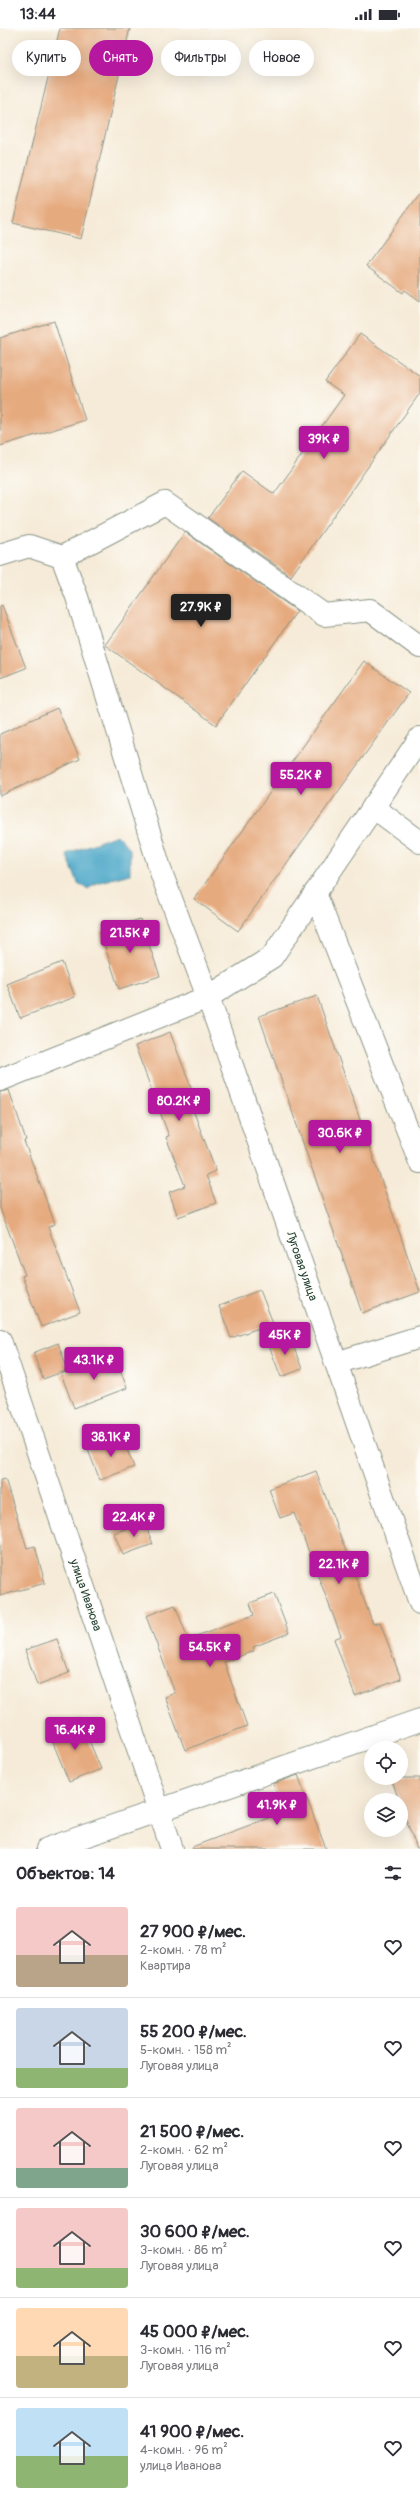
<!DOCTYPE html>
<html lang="ru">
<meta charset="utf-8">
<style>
:root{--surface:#fff;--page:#f7f7f7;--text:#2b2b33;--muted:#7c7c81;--line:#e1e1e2;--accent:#b5179e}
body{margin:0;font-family:Pangolin,sans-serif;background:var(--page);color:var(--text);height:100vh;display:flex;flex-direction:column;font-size:15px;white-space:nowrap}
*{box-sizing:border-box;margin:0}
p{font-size:13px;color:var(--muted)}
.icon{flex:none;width:22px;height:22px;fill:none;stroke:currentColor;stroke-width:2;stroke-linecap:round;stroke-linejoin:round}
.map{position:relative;height:1821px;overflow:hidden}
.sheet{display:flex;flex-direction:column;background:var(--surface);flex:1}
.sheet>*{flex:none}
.top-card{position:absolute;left:12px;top:12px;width:396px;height:36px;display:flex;gap:8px}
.tools{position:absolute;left:364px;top:1713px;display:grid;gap:8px}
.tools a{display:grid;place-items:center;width:44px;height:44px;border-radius:50%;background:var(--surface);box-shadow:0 4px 16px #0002;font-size:20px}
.price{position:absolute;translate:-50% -34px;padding:0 9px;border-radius:4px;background:var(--accent);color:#fff;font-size:13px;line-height:26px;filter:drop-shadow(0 1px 2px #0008)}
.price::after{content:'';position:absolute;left:50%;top:24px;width:12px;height:9px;margin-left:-6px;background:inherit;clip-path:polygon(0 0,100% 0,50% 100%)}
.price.selected{background:#222;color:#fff}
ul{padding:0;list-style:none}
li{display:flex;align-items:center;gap:12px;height:100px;padding:0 16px}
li+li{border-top:1px solid var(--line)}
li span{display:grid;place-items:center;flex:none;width:112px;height:80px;border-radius:4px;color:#555}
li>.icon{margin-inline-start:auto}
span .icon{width:48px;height:48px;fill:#fffc;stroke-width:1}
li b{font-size:17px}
h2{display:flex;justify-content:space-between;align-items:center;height:48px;padding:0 16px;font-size:17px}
.chip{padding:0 14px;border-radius:18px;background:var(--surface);box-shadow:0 4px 16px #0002;font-size:14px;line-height:36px}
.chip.selected{background:var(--accent);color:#fff}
.status{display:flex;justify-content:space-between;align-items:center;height:28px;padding:0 20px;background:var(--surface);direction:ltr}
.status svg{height:11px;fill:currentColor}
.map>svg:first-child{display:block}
.water{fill:#48a6c7;stroke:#34727e}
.building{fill:#e6aa7f}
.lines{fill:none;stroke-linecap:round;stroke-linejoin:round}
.minor-casing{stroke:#8a9486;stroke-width:24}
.minor{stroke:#fff;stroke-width:22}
.labels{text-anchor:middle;stroke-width:3;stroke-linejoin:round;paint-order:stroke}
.street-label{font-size:12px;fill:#1f3d34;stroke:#fdfcf7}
</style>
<div class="status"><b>13:44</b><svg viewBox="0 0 49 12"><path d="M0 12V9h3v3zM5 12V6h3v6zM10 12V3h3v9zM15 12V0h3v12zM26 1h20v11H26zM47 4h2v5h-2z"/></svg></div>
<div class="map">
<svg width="420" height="1821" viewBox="0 0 420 1821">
<rect width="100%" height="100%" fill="#fdfcf7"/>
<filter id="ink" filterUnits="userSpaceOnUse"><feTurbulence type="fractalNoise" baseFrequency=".025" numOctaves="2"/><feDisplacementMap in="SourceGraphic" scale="8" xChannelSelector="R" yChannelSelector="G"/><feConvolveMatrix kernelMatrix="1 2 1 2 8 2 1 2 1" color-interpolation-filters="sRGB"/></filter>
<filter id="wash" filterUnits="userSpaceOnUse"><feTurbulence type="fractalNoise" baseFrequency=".012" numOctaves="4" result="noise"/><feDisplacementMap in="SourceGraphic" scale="16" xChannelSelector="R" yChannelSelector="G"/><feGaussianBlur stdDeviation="0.9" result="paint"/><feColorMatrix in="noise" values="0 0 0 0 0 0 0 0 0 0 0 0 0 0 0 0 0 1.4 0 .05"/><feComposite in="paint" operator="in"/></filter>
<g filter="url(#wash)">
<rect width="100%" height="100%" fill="#f6ebd8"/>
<polygon class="water" points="117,807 130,821 130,846 96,855 88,861 78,855 66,826"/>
<g id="blocks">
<g class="building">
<polygon points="60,0 130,0 81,211 13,195"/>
<polygon points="420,164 420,273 405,262 403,265 366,238"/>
<polygon points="54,293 85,392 0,418 0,310"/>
<polygon points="360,306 420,348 420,365 291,548 208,490 242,443 274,466 344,367 325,354"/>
<polygon points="185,504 297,583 216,697 105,617"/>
<polygon points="2,577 26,640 0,650 0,578"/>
<polygon points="364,633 409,665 238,903 194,871"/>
<polygon points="57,680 80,731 0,768 0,706"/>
<polygon points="140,891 160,948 119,961 100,904"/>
<polygon points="62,934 75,969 20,990 7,956"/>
<polygon points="317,968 420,1264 362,1285 259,988"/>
<polygon points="170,1004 199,1080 193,1082 216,1143 206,1147 216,1175 178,1189 169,1164 185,1158 166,1109 169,1108 135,1018"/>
<polygon points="9,1062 26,1112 24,1113 55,1196 48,1199 80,1284 41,1299 22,1248 25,1247 0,1180 0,1064"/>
<polygon points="260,1262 273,1295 231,1310 219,1278"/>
<polygon points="289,1307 302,1341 281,1349 268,1315"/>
<polygon points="58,1315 68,1342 43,1351 33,1325"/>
<polygon points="114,1325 127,1360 74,1380 61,1346"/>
<polygon points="122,1409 134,1439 100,1452 88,1422"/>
<polygon points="316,1443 373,1596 380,1594 401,1651 355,1668 334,1611 341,1608 294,1485 280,1490 269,1461"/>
<polygon points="5,1451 27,1520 35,1518 45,1555 0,1568 0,1452"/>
<polygon points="144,1494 153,1516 123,1527 114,1505"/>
<polygon points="274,1566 289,1605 253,1619 254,1623 224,1634 247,1698 185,1722 165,1669 175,1665 146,1588 175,1577 188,1611 254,1587 250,1575"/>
<polygon points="57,1611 69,1645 37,1657 25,1622"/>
<polygon points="80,1691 101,1741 69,1754 49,1705"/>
<polygon points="298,1747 326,1821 193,1821 192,1819 284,1784 273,1756"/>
<polygon points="391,1750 420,1750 420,1821 417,1821 401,1778 401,1772 399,1772"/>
</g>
</g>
</g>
<g filter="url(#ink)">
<use href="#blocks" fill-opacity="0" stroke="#8a9486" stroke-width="1"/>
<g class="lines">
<g class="minor-casing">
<g id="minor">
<polyline points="0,527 29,518 62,529 77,569 162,847 208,969 420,1575"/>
<polyline points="62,529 165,475 324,587 370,582 420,619"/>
<polyline points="373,779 420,814"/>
<polyline points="315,865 420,1134"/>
<polyline points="0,1052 208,969 272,929 420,710"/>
<polyline points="0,1312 172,1821"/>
<polyline points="336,1335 420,1309"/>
<polyline points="47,1821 420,1692"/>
</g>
</g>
<use href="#minor" class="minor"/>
</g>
</g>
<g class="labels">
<g class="street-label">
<text transform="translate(302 1238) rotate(71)" y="4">Луговая улица</text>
<text transform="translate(86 1567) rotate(71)" y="4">улица Иванова</text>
</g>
</g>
</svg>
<div class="tools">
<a><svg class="icon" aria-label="locate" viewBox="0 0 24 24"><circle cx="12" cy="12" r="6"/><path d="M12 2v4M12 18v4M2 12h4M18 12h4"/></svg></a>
<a><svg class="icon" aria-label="layers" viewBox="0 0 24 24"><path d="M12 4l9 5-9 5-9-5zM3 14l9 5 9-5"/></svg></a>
</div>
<b class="price" style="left:324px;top:432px">39K ₽</b>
<b class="price selected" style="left:201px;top:600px">27.9K ₽</b>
<b class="price" style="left:301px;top:768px">55.2K ₽</b>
<b class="price" style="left:130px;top:926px">21.5K ₽</b>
<b class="price" style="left:179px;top:1094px">80.2K ₽</b>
<b class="price" style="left:340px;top:1126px">30.6K ₽</b>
<b class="price" style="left:285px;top:1328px">45K ₽</b>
<b class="price" style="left:94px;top:1353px">43.1K ₽</b>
<b class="price" style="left:111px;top:1430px">38.1K ₽</b>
<b class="price" style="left:134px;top:1510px">22.4K ₽</b>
<b class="price" style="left:339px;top:1557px">22.1K ₽</b>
<b class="price" style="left:210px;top:1640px">54.5K ₽</b>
<b class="price" style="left:75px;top:1723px">16.4K ₽</b>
<b class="price" style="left:277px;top:1798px">41.9K ₽</b>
<div class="top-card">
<a class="chip">Купить</a>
<a class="chip selected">Снять</a>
<a class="chip">Фильтры</a>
<a class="chip">Новое</a>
</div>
</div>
<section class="sheet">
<h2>Объектов: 14<svg class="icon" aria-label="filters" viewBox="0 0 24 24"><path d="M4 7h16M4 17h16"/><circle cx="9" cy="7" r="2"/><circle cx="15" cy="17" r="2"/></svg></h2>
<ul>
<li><span style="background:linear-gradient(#f6c9c9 60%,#b9a48a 0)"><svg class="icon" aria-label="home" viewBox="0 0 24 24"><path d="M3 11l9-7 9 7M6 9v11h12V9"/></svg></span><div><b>27 900 ₽/мес.</b><p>2-комн. · 78 m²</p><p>Квартира</p></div><svg class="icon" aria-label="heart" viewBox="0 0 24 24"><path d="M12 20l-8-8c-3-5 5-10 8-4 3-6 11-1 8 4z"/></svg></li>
<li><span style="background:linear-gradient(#c9d6e8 75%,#8fb573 0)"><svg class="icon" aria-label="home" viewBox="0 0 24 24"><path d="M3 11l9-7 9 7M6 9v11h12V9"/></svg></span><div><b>55 200 ₽/мес.</b><p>5-комн. · 158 m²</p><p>Луговая улица</p></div><svg class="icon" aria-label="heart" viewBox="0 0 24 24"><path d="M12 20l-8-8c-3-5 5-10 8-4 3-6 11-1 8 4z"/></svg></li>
<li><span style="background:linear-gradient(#f6c9c9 75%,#7fa58c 0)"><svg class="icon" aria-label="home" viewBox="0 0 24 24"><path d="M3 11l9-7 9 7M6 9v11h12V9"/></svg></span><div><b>21 500 ₽/мес.</b><p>2-комн. · 62 m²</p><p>Луговая улица</p></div><svg class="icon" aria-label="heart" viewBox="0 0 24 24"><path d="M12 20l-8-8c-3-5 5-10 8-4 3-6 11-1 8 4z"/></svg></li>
<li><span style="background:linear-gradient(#f6c9c9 75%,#8fb573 0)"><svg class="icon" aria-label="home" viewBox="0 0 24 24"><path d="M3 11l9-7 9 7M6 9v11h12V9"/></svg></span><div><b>30 600 ₽/мес.</b><p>3-комн. · 86 m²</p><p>Луговая улица</p></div><svg class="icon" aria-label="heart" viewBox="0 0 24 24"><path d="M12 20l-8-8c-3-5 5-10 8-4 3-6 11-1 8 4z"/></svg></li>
<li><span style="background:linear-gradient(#ffd9b3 60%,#c2b280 0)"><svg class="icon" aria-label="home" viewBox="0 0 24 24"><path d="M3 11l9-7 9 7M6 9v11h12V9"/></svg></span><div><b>45 000 ₽/мес.</b><p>3-комн. · 116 m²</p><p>Луговая улица</p></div><svg class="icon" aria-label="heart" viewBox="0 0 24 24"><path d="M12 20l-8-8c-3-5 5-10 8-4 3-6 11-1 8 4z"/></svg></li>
<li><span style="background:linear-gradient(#bfe0f5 60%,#8fb573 0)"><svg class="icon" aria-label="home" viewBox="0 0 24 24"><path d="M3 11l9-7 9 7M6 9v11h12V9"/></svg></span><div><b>41 900 ₽/мес.</b><p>4-комн. · 96 m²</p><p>улица Иванова</p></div><svg class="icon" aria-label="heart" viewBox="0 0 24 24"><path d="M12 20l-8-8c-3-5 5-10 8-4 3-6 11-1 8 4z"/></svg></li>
</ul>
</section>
